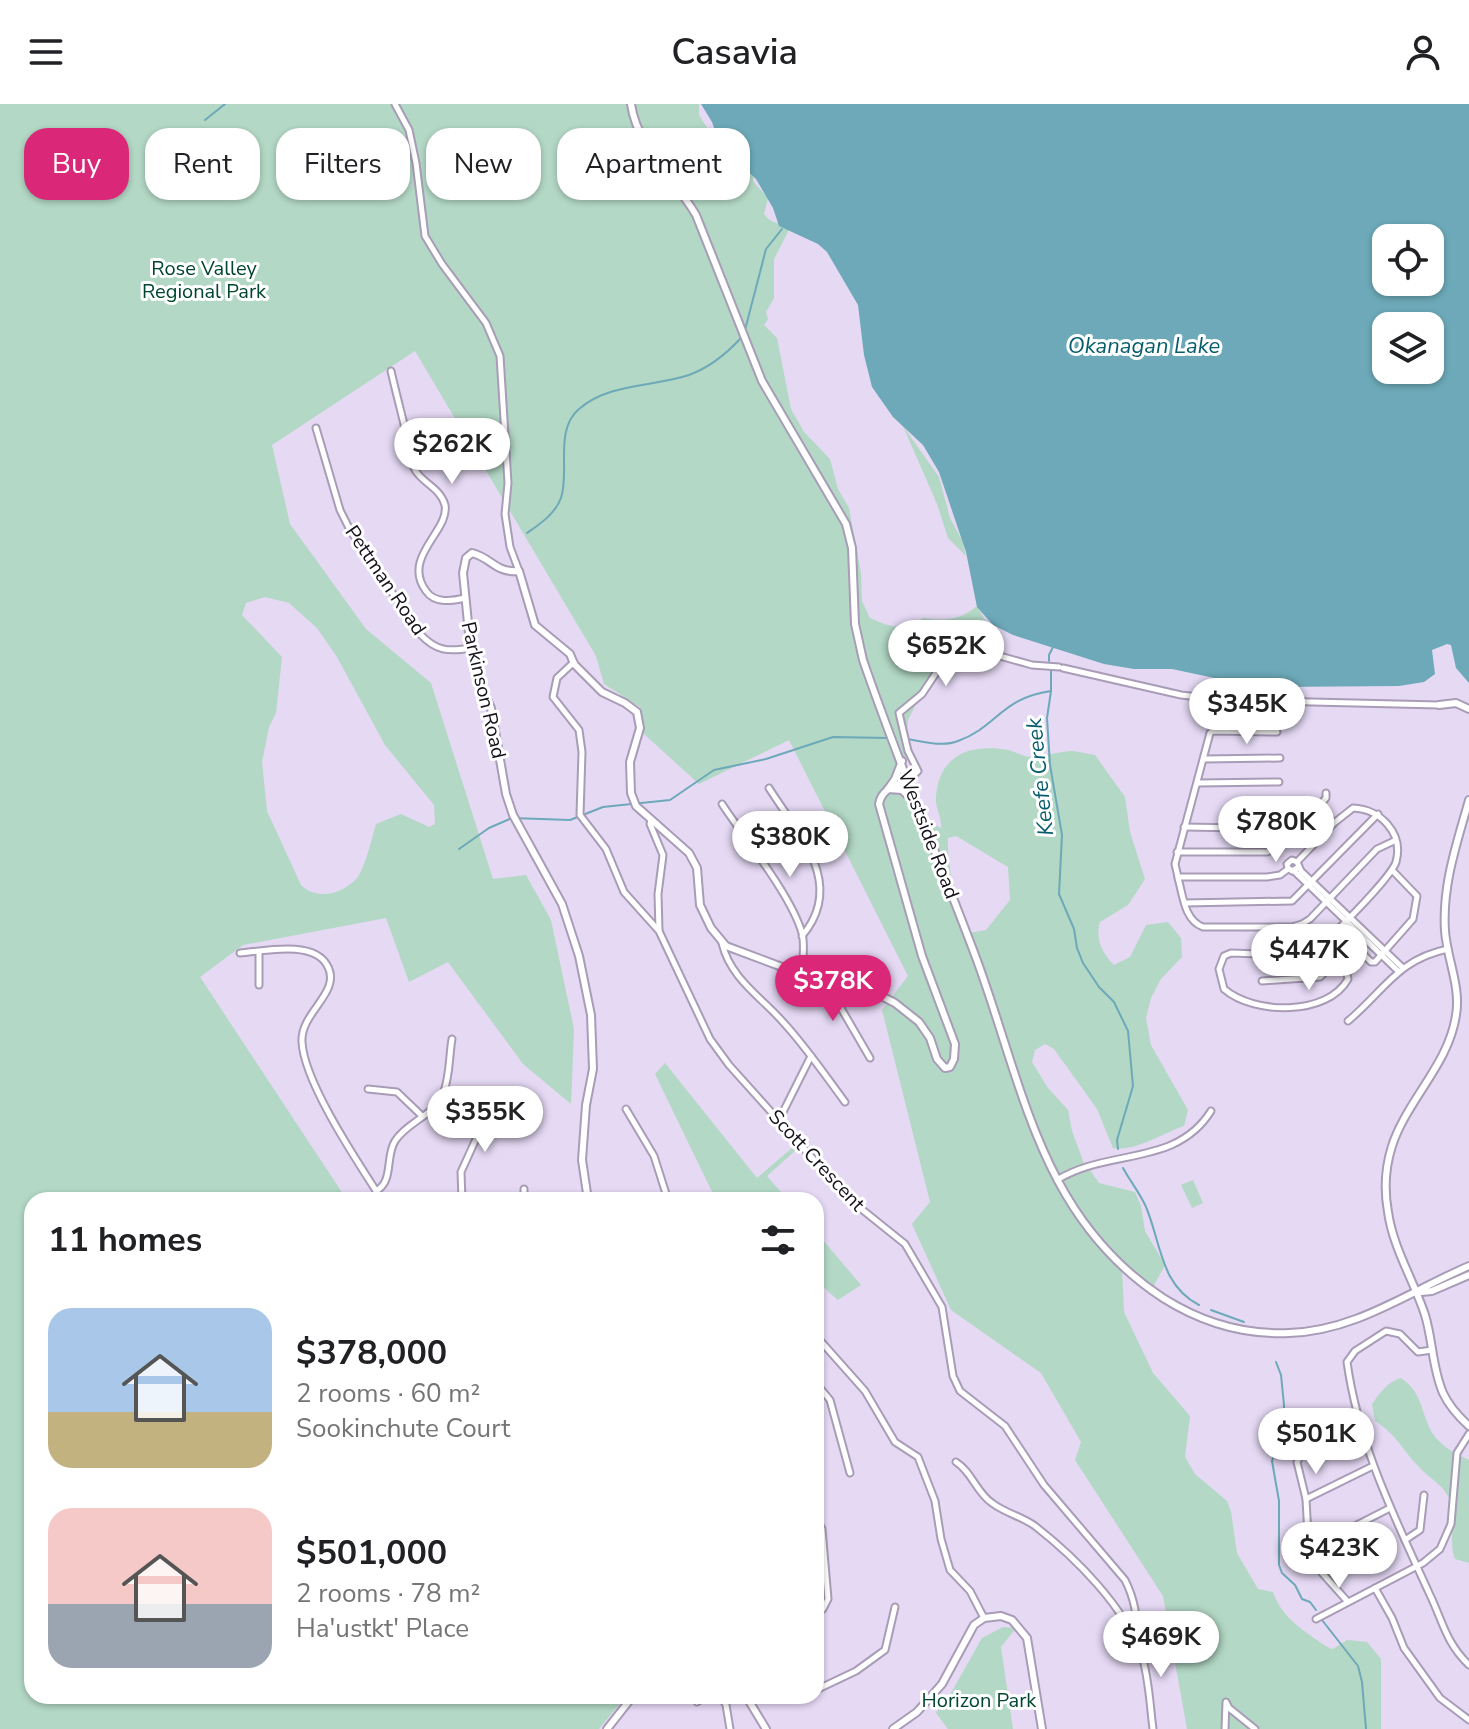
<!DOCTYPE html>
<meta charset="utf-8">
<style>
:root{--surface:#fff;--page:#f2f2f2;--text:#202124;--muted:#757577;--accent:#db2777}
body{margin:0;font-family:"Nunito Sans",sans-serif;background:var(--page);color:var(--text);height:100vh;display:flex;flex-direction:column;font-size:30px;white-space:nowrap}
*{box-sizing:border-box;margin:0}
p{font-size:26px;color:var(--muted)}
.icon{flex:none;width:44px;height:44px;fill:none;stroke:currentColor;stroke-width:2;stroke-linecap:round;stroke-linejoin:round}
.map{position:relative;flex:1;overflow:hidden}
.side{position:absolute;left:24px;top:1088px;width:800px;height:512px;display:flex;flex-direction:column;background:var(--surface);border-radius:24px;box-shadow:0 2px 6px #0004}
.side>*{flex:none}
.guide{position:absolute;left:24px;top:24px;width:800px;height:72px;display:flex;gap:16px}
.buttons{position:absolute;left:1372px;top:120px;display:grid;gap:16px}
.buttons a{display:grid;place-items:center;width:72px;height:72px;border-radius:16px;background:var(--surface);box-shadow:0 2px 6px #0004;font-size:40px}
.price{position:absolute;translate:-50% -68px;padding:0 18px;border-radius:28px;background:#fff;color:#222;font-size:26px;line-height:52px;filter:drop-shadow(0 2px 4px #0008)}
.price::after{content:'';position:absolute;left:50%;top:48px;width:24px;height:18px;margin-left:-12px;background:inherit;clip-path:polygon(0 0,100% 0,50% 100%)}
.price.current{background:var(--accent);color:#fff}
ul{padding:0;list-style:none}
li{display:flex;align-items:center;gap:24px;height:200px;padding:0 24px}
li span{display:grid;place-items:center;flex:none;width:224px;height:160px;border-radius:24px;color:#555}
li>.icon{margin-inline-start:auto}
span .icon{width:96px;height:96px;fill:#fffc;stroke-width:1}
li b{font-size:34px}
h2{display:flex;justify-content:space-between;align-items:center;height:96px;padding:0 24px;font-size:34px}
.pill{padding:0 28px;border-radius:24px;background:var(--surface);box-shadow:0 2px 6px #0004;font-size:28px;line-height:72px}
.pill.current{background:var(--accent);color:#fff}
header{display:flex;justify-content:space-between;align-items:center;height:104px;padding:0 24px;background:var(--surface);font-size:36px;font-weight:600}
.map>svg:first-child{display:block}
.green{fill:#b3d8c5;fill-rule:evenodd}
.water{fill:#6da9b8;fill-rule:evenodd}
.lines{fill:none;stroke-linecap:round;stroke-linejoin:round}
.stream{stroke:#6da9b8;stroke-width:2}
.minor-casing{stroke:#a89cb6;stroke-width:9}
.tertiary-casing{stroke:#a89cb6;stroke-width:10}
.secondary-casing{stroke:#a89cb6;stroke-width:10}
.minor{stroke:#fff;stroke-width:5}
.tertiary{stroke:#fff;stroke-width:6}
.secondary{stroke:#fff;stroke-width:6}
.labels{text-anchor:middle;stroke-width:6;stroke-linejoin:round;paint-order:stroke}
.park-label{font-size:20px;fill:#00452d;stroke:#fff}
.street-label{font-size:20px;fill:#16111a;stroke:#fff}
.water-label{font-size:22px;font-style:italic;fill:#075d6e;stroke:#fff}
</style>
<header><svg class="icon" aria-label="menu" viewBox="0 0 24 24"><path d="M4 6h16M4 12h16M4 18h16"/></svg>Casavia<svg class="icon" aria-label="person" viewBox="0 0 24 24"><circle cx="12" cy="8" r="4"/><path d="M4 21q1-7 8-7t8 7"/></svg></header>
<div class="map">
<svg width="1469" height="1625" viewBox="0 0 1469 1625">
<rect width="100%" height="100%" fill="#e5d9f4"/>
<g class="green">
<path d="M0 0H699V11L708 25 709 33 716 42 728 47 753 70V77L768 94 764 110C770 119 780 120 791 122L774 155V194L766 208 768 215 764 221 777 234 791 305 804 328 830 355 838 385 849 404 861 469 862 497 870 514C891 523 902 528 923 514 944 517 961 516 977 502L985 516 961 538 953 553 918 596 908 616 904 669 908 688 930 719 941 724C942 713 935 704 936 693 939 651 970 639 1008 646 1016 648 1024 653 1032 653 1045 652 1057 648 1070 647 1078 647 1087 650 1095 651L1125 693 1130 728 1145 775 1128 801 1100 818C1095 835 1102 849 1114 861L1130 853 1146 821 1168 818 1181 834 1182 853 1161 875 1151 894 1146 914 1151 941 1188 1006 1184 1022C1163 1029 1135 1048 1113 1044L1097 1005 1054 945 1045 940 1035 946 1032 958 1048 984 1068 1006 1072 1027 1086 1065 1090 1066 1099 1079 1135 1088 1141 1102 1145 1127 1165 1161 1151 1187 1122 1164 1124 1208 1153 1269 1190 1312 1185 1353 1195 1370 1227 1397 1231 1408 1237 1449 1258 1485 1273 1488C1282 1515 1307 1529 1329 1544L1333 1545 1347 1536 1367 1538 1381 1555V1625H1187L1163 1492 1075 1356 1081 1338 1041 1269 951 1206 912 1120 930 1098 882 906 908 872 789 636 699 680 644 630 640 603 604 580 596 552 415 247 272 341 290 420 366 525 431 579 493 775 526 771 551 816 574 925 571 1000 523 960 448 858 409 878 386 814 243 841 200 873 347 1096H32V1592H626L599 1625H0ZM265 493 289 499 317 524 337 553 385 641 434 701 435 720 429 723 401 710 376 720C372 734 365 764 357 774 343 790 317 797 301 781L267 707 262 658 269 623 276 609 282 553 242 511 246 499ZM956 732 1008 763 1010 796 986 826 969 829C965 824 959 819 958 813 955 804 946 740 948 734Z"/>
<polygon points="903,322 939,373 950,414 962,436 966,452 948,434 937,400"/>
<polygon points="665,959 757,1074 793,1043 796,1046 767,1072 788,1096 716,1096 655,970"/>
<polygon points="1193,1076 1203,1099 1192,1104 1181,1081"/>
<polygon points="816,1128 861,1181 838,1196 816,1177"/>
<path d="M1401 1274C1428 1292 1419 1320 1441 1339 1449 1347 1459 1351 1469 1356V1459L1455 1455C1448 1436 1456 1419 1451 1399 1446 1382 1430 1375 1418 1362 1402 1345 1396 1330 1375 1317L1372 1300C1380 1289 1387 1278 1401 1274Z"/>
<polygon points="1003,1523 1016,1524 1001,1543 1013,1625 948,1625 936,1609 951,1589 982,1534"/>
</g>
<path class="water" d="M701 0H1469V579L1456 564 1451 541 1447 540 1432 546 1435 570 1424 578 1399 582 1275 583 1233 578 1172 565H1134L1104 560 1013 531 993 521 977 503 966 448 939 368 923 341 893 313 872 283 864 251 858 201 827 148 818 140 779 122 773 104 756 75 720 41 712 18ZM1386 134H1430V178H1386ZM1386 222H1430V266H1386Z"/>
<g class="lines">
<g class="stream">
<polyline points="205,16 225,0"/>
<polyline points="745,226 766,145 782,125"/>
<path d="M527 429C540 420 555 410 561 394 570 367 554 326 579 305 609 279 653 283 689 271 708 264 727 249 740 235"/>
<polyline points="1049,557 1049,551 1053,543"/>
<polyline points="1051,565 1051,587 1047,614 1050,661 1062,731 1059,790 1074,825 1077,844 1083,859 1099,883 1114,898 1128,927 1133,982 1117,1036 1118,1045"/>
<path d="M908 635C924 638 943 643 958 637 997 623 1001 594 1051 587"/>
<polyline points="459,745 489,724 512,714 570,716 603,703 670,696 714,666 766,655 833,633 888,634"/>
<path d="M1123 1064C1130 1077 1140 1089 1146 1103 1161 1138 1160 1181 1199 1201"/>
<polyline points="1211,1206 1244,1218"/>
<polyline points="1276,1258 1281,1271 1284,1301 1284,1322 1272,1357 1279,1397 1279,1461 1282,1469 1295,1481 1302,1495 1310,1498 1316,1506"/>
<polyline points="1322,1516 1358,1562 1362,1578 1366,1625"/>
</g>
<g class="minor-casing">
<g id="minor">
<polyline points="395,0 409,26 416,59 425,132 442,160 486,219 500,252 508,379 505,410 510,443 519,467"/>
<path d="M391 267C396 289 402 311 407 333 409 343 410 355 414 364 421 379 440 383 445 401 450 427 401 453 426 487 435 500 452 497 465 494"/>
<path d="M316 324 340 406 350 426 420 530C436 547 448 548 471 544"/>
<path d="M574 558 557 574 553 593 579 626 582 648 580 711 606 745 624 788 659 827 710 935 729 961 849 1095 905 1140 942 1203 953 1272 960 1287 1005 1322 1044 1381 1125 1476C1133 1492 1140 1516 1134 1533"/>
<polyline points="1063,564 1181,591 1226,596 1439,601"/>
<polyline points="1277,628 1213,627 1210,629 1175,760 1178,773 1267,773 1280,771 1288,765"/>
<polyline points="1205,655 1280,654"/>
<polyline points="909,676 918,667 908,647 899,609 922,590 954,542 957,540 1032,561 1059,563"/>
<polyline points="1198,679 1279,678"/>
<path d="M769 684C797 729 847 779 802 832"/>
<path d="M722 700C745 735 791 791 802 829 805 841 803 855 802 867"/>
<polyline points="1318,703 1334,719"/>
<polyline points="651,715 650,720 663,751 658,790 659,826"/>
<polyline points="1184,723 1242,724"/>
<path d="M1177 748H1267C1290 739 1310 712 1326 694V689"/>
<path d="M1297 758 1334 719 1353 704C1380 705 1404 729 1396 758 1392 772 1325 842 1311 847 1292 854 1252 849 1231 849L1224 852 1219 865 1224 885C1254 911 1328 912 1348 875L1345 862 1322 841"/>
<polyline points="1299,763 1292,767 1288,764 1287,760 1292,756 1297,758 1301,767 1403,864"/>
<polyline points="1295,768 1398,867"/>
<path d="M1178 774C1183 791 1184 816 1203 823H1292L1302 820 1310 815 1377 745 1394 737"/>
<polyline points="1185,799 1292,797 1378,710"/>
<path d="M722 839C730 874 761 893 783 918 806 943 825 971 845 998"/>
<polyline points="1356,843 1371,858 1375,858 1413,815 1417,792 1392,766"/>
<path d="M240 849C264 847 313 836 327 861 343 888 300 908 302 938 304 979 359 1060 382 1096"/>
<polyline points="832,874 838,899 870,954"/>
<polyline points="1262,877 1320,873 1338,855"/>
<polyline points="259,881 259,848"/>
<path d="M1348 917C1384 887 1398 855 1448 845"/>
<polyline points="368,985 397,988 422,1012"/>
<polyline points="626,1005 654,1052 668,1096"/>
<polyline points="779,1016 811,952"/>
<path d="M1057 1076C1109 1044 1176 1063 1211 1007"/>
<polyline points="524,1085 524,1096"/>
<path d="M376 1087C394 1077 385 1053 395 1037 407 1018 435 1011 443 990 450 973 449 952 452 935"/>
<polyline points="462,1096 461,1068 491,1002"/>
<polyline points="817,1233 865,1287 895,1338 918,1353 935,1397 941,1435 950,1466 970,1487 984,1514"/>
<path d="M1432 1246 1418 1248 1400 1230 1386 1227 1355 1247 1347 1258C1359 1343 1395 1414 1430 1491 1443 1518 1446 1539 1469 1561"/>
<polyline points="816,1279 830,1296 850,1369"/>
<path d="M956 1358C972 1368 976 1388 992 1399 1005 1409 1021 1412 1035 1422 1076 1454 1125 1503 1142 1552 1149 1575 1150 1602 1153 1625"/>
<polyline points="1306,1395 1373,1362"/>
<polyline points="816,1414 822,1425 828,1495 823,1505 816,1509"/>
<polyline points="1405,1436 1420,1426 1424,1391"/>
<polyline points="1308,1446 1390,1404"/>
<polyline points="1375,1484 1392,1514 1404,1544 1440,1594 1469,1616"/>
<polyline points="1348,1498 1315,1461 1309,1450 1306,1395 1297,1358 1303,1348 1361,1322"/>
<polyline points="1316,1515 1423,1459 1440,1445 1451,1420 1457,1349 1469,1330"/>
<polyline points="816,1586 856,1567 885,1546 895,1503"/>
<polyline points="693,1592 697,1598 706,1592"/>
<polyline points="721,1592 726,1601 730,1625"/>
<polyline points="1225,1625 1226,1598 1229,1604 1255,1625"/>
</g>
</g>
<g class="tertiary-casing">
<g id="tertiary">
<polyline points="1439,601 1456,599 1469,605"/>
<path d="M1469 696C1457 739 1442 781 1445 827 1447 855 1461 883 1456 911 1449 960 1407 996 1392 1042 1385 1064 1384 1086 1388 1108 1393 1144 1414 1177 1425 1211 1433 1237 1432 1264 1443 1289 1449 1302 1458 1312 1469 1322"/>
<path d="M588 1096 582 1056 586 1001 593 965 591 911 579 852 562 800 513 711 506 690 491 604 479 578 470 539 463 469 466 454 472 449C492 454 495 469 519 467L535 521 570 550 574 560 602 588 625 599 637 608 640 624 630 658 631 689 636 702 689 749 697 764 700 801 711 824 726 842 782 863 858 880 895 899 919 918 930 934 937 955 945 964 950 963 954 955 955 940 922 852 879 700C882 684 895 682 909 676"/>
<polyline points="746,1592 766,1625"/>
<polyline points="607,1625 633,1592"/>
<polyline points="893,1625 917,1608 942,1580 974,1521 984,1514 1001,1512 1012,1516 1027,1534 1042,1625"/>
</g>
</g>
<g class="secondary-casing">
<g id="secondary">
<path d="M631 0C637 43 675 75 696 111L762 277 846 420 852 444 855 520 863 556C897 655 938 753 975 851 1023 979 1039 1113 1163 1194 1201 1218 1244 1231 1289 1229 1356 1227 1410 1187 1469 1162"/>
<polyline points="888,685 902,686 914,698"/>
<polyline points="888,685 895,675 902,657"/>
<polyline points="1421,1188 1432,1187 1469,1171"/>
</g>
</g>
<use href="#minor" class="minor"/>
<use href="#tertiary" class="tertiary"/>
<use href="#secondary" class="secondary"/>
</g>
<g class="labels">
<g class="park-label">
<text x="204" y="171">Rose Valley<tspan x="204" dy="23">Regional Park</tspan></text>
<text x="979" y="1603">Horizon Park</text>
</g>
<g class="street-label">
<text transform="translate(386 476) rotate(56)" y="7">Pettman Road</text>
<text transform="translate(484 586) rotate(77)" y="7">Parkinson Road</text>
<text transform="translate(929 730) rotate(69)" y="7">Westside Road</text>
<text transform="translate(817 1056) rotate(47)" y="7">Scott Crescent</text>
</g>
<g class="water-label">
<text x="1144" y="249">Okanagan Lake</text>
<text transform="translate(1039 673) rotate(-96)" y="8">Keefe Creek</text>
</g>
</g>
</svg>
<div class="buttons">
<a><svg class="icon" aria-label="locate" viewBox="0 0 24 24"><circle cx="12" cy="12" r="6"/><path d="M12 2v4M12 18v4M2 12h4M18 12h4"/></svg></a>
<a><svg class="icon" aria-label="layers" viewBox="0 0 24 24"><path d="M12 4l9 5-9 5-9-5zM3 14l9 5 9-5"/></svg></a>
</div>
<b class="price" style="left:452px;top:382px">$262K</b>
<b class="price" style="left:946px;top:584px">$652K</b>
<b class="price" style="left:1247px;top:642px">$345K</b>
<b class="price" style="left:1276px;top:760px">$780K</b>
<b class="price" style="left:790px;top:775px">$380K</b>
<b class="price" style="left:1309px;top:888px">$447K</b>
<b class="price current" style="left:833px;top:919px">$378K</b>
<b class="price" style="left:485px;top:1050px">$355K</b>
<b class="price" style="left:1316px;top:1372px">$501K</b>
<b class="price" style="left:1339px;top:1486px">$423K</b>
<b class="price" style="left:1161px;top:1575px">$469K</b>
<div class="guide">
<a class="pill current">Buy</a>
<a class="pill">Rent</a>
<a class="pill">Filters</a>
<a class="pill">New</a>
<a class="pill">Apartment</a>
</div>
<section class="side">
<h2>11 homes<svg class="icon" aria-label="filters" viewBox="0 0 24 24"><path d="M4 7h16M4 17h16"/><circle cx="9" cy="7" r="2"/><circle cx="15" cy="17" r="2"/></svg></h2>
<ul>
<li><span style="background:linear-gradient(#a9c7e8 65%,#c2b280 0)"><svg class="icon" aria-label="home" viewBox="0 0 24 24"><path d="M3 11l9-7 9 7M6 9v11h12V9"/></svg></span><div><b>$378,000</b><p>2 rooms · 60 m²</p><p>Sookinchute Court</p></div></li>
<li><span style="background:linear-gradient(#f6c9c9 60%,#9aa5b1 0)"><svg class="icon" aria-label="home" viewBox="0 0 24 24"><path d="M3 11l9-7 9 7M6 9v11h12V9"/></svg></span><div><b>$501,000</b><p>2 rooms · 78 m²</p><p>Ha'ustkt' Place</p></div></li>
</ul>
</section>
</div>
